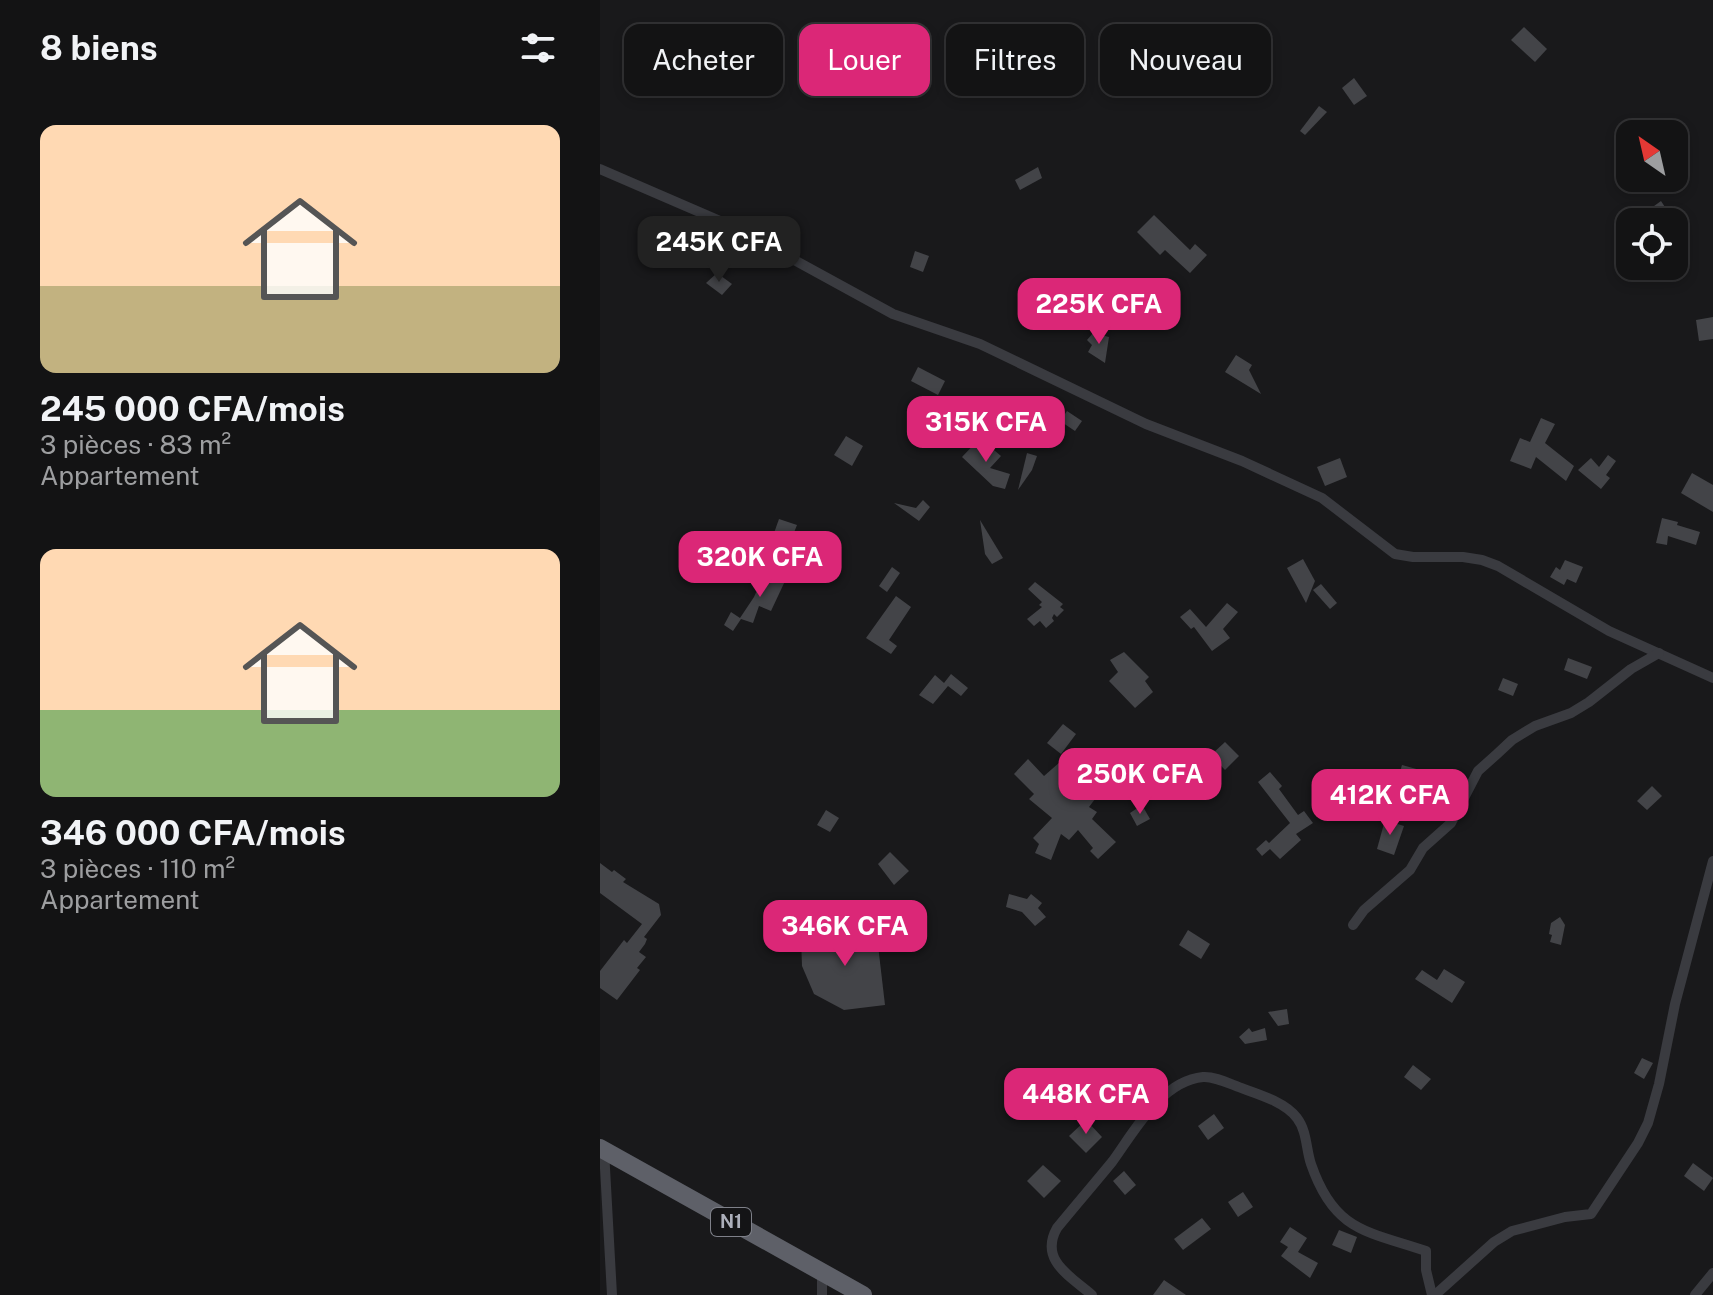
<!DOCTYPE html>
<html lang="fr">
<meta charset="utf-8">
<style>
:root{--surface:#131314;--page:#202022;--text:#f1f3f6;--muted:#9d9ea0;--line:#323234;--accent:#db2777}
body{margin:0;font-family:"Public Sans",sans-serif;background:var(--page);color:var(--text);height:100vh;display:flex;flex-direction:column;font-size:30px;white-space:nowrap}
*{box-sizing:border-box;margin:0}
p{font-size:26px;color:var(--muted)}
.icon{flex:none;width:44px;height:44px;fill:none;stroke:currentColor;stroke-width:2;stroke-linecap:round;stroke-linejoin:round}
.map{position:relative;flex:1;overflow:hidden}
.details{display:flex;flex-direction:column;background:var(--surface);width:600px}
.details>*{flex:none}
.guide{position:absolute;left:24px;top:24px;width:760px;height:72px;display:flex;gap:16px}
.needle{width:52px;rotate:326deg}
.controls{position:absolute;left:1016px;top:120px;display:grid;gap:16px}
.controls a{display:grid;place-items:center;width:72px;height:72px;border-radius:16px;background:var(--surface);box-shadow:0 4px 12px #0003,0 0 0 2px var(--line);font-size:40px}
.price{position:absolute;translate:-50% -68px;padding:0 18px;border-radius:16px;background:var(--accent);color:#fff;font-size:26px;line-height:52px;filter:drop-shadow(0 2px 4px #0008)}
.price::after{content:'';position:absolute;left:50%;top:48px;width:24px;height:18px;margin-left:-12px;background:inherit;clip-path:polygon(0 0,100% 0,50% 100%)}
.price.on{background:#222;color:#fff}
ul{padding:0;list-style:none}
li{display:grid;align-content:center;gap:16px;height:424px;padding:0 40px}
li span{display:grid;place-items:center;height:248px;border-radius:16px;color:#555}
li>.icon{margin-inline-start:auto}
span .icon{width:144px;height:144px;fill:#fffc;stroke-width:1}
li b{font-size:34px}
h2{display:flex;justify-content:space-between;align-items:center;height:96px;padding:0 40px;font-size:34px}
.tag{padding:0 28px;border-radius:16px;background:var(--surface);box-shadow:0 4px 12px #0003,0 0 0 2px var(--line);font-size:28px;line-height:72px}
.tag.on{background:var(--accent);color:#fff}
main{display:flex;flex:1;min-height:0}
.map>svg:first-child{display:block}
.building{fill:#434448}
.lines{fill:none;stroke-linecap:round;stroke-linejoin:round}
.minor{stroke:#3a3b40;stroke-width:10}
.trunk{stroke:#5e6068;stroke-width:18}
.labels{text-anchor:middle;stroke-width:6;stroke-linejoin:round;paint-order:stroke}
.shield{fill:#141416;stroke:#7e8089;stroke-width:2}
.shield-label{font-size:18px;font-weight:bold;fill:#acafba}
</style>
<main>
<section class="details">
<h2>8 biens<svg class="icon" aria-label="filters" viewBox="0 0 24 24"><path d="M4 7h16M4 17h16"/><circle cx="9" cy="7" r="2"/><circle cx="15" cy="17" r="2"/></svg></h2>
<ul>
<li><span style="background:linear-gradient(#ffd9b3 65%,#c2b280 0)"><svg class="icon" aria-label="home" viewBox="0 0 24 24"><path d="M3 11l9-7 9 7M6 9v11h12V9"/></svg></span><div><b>245 000 CFA/mois</b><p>3 pièces · 83 m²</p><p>Appartement</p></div></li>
<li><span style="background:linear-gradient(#ffd9b3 65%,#8fb573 0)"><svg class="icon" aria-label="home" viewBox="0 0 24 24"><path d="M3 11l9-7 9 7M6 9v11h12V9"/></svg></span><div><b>346 000 CFA/mois</b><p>3 pièces · 110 m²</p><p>Appartement</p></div></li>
</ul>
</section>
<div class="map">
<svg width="1113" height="1295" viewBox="0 0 1113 1295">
<rect width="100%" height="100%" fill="#19191b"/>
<g class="building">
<polygon points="924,27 947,49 935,62 911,40"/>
<polygon points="754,78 767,96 754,105 742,88"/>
<polygon points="719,106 727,112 705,135 700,131"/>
<polygon points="438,167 442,178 420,190 415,180"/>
<polygon points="1061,201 1074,221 1074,206 1089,232 1074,241 1074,222 1059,222 1050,209"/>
<polygon points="554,215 590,250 595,244 607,255 590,273 565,250 560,255 537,232"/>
<polygon points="315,251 329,256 323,272 310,267"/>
<polygon points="117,273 132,284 122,295 106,283"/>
<polygon points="1113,317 1113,339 1099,341 1096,320"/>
<polygon points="493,333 509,337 505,363 488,352 492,345 487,340"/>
<polygon points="636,355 652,365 649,370 661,394 625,372"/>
<polygon points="318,367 345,381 338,395 311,381"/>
<polygon points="467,411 482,421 475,431 460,421"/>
<polygon points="941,418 955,424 945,443 974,466 966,481 936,457 931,469 910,461 920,438 930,442"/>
<polygon points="246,436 263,446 252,466 234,455"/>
<polygon points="380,438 401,456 390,468 410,474 405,489 393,486 362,457"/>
<polygon points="427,453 437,456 432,470 418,490"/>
<polygon points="1008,455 1016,461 1006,475 1010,478 1001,489 978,470 991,458 999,467"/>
<polygon points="740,458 747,477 725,486 717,467"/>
<polygon points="1092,473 1113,485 1113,512 1081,493"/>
<polygon points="323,500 330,507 319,521 294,503 316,508"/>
<polygon points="1062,518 1078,522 1077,525 1100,532 1096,545 1068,536 1067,545 1056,543"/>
<polygon points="179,519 197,525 191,540 174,533"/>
<polygon points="380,520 403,558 392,564 385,554"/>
<polygon points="703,559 715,581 706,603 687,568"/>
<polygon points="965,560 983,567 976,583 967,579 964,585 950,577 956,567 960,570"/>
<polygon points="292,567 300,573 287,592 279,586"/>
<polygon points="166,570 186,579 171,611 159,606 153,623 141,619 133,631 124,625 131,612 140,618 154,597"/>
<polygon points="435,582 463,604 460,607 464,610 457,617 454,614 452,618 454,621 446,628 440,621 434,626 427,619 442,607 439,605 442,602 428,589"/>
<polygon points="721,584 737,603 730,609 713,590"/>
<polygon points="296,596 311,607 289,640 297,646 291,654 266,638"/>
<polygon points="627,603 638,612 623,629 630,638 612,651 594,627 591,629 580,617 590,609 606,627"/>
<polygon points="524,652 549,677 545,681 553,692 535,708 509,681 518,672 510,660"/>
<polygon points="968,658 992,667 987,679 964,670"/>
<polygon points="351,674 368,688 361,696 348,686 333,704 319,695 335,675 344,683"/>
<polygon points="903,678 918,684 913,696 898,690"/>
<polygon points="463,724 476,734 461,754 447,743"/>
<polygon points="625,742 639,756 625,770 611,755"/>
<polygon points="428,759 444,776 460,762 471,778 478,772 501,791 489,807 497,812 492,819 516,842 498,859 490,851 493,848 478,830 469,840 461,834 451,860 435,853 439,844 433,838 452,818 429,799 434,794 414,774"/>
<polygon points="802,765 820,770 815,782 799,775"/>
<polygon points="670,772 682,786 679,789 698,815 704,811 713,823 696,834 701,840 680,859 670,849 662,856 656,849 666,840 669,843 690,823 658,782"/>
<polygon points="1052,786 1062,796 1047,810 1037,801"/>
<polygon points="542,805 550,819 537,826 530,813"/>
<polygon points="226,810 239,818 230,832 217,825"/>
<polygon points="785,820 804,826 794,855 777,849"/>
<polygon points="290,852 309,871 294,885 278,864"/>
<polygon points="0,863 12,872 14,870 26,879 23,882 59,904 61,915 44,937 47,939 45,944 39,952 46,957 37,968 40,970 17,1000 0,988 0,971 24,940 27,943 42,924 0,893"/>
<polygon points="409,894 427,899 431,894 442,903 438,908 446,917 435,926 422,912 406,907"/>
<polygon points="960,917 965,925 961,945 950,942 952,935 949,934 951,923"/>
<polygon points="276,928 285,1005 244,1010 214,994 202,966 201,938"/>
<polygon points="588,930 610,944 601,959 579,945"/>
<polygon points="844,969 865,982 852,1003 815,979 822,970 837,980"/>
<polygon points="687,1009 689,1024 678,1026 668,1012"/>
<polygon points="649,1028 652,1032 665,1028 667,1040 645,1044 639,1037"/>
<polygon points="1042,1058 1053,1063 1044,1079 1034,1073"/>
<polygon points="813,1065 831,1079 821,1090 804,1077"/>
<polygon points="515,1101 530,1102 529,1120 514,1119"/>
<polygon points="614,1114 624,1128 608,1140 598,1126"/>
<polygon points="486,1120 502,1137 486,1153 469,1136"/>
<polygon points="1093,1163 1113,1178 1104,1191 1084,1176"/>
<polygon points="443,1165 461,1181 444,1198 427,1181"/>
<polygon points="524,1171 536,1185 525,1195 513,1181"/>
<polygon points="643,1192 653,1207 638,1217 628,1202"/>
<polygon points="602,1218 611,1229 583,1250 574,1239"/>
<polygon points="690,1227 707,1238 698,1252 718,1263 710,1278 681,1256 688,1247 680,1242"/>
<polygon points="739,1230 757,1237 751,1253 732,1245"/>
<polygon points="564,1280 586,1295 553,1295"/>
</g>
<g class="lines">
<g class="minor">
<polyline points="0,169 134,227 293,314 380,344 546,424 642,461 722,498 795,554 813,557 863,557 882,560 898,566 1009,631 1113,678"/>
<polyline points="753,925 764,910 810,870 823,848 851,823 878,771 897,754 912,740 935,726 971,713 989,702 1031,669 1059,653"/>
<polyline points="4,1150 12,1295"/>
<polyline points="222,1295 222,1272"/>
<path d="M492 1295C470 1276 439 1260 457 1228 475 1206 494 1184 512 1162 534 1132 561 1081 603 1077 615 1076 632 1085 644 1089 661 1095 686 1103 697 1118 707 1131 706 1149 711 1164 734 1231 766 1231 826 1251V1270L832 1295"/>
<polyline points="835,1295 894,1242 912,1231 965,1217 991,1214 1038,1143 1048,1123 1059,1084 1075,1004 1113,861"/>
<polyline points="1095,1295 1113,1273"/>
</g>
<polyline class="trunk" points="0,1148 263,1295"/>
</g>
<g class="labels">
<rect class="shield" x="111" y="1208" width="40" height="28" rx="6"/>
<g class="shield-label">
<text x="131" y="1228">N1</text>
</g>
</g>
</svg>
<div class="controls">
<a><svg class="needle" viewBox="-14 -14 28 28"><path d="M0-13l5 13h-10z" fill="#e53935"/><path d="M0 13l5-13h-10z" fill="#9d9ea0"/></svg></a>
<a><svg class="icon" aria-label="locate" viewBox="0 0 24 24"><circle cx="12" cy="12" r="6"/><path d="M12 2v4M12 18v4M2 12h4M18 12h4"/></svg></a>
</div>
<b class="price on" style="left:119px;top:284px">245K CFA</b>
<b class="price" style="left:499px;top:346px">225K CFA</b>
<b class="price" style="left:386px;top:464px">315K CFA</b>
<b class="price" style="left:160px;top:599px">320K CFA</b>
<b class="price" style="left:540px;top:816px">250K CFA</b>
<b class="price" style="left:790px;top:837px">412K CFA</b>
<b class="price" style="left:245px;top:968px">346K CFA</b>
<b class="price" style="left:486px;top:1136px">448K CFA</b>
<div class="guide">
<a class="tag">Acheter</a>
<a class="tag on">Louer</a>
<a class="tag">Filtres</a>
<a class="tag">Nouveau</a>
</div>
</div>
</main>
